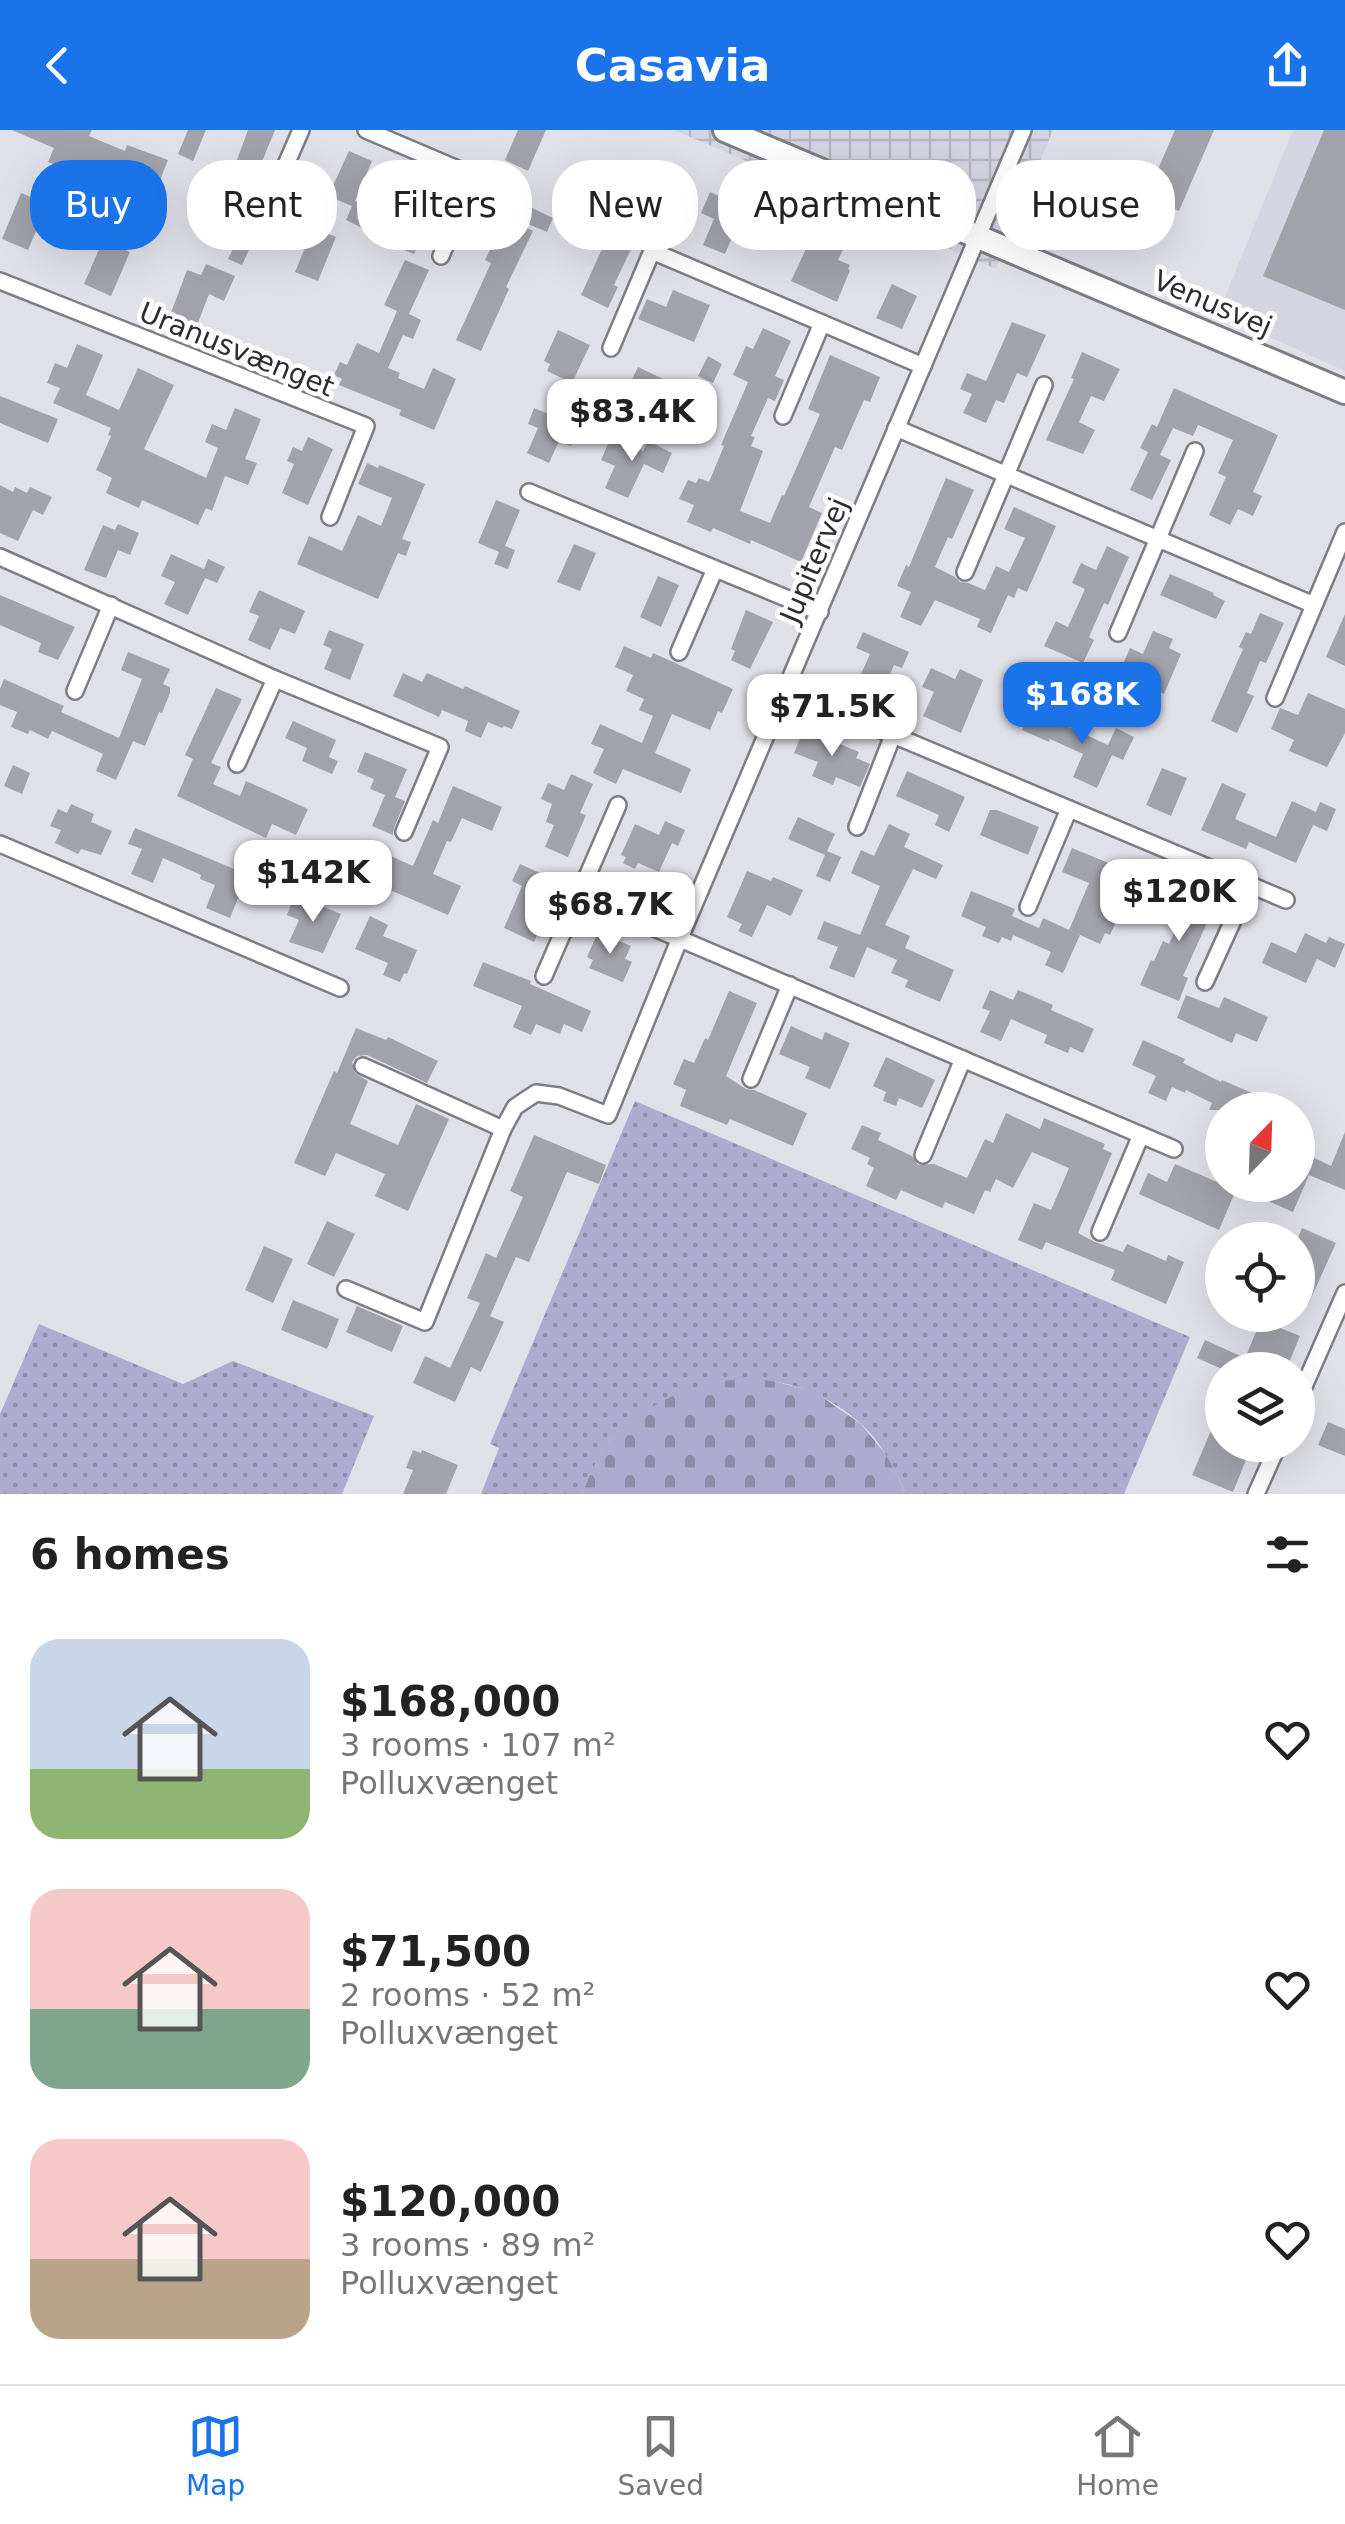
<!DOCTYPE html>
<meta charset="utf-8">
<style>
:root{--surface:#fff;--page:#f2f2f2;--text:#222;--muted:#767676;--line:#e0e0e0;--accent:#1a73e8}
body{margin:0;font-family:"DejaVu Sans",sans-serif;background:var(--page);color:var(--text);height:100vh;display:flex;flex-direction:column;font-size:38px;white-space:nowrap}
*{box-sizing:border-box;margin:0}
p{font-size:32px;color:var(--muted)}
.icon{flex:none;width:55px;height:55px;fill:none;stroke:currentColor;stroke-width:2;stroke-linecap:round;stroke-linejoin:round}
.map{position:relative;height:1364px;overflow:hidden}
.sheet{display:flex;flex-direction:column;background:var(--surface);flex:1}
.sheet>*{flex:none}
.guide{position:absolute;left:30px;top:30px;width:1285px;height:90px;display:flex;gap:20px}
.needle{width:65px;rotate:23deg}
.fabs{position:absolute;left:1205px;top:962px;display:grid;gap:20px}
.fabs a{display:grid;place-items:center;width:110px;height:110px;border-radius:50%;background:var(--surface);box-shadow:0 10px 40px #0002;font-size:50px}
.price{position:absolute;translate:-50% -85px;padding:0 22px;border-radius:20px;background:#fff;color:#222;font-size:32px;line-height:65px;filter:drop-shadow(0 2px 5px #0008)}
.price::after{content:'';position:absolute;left:50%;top:60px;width:30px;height:22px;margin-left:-15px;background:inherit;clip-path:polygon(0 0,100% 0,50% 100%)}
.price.selected{background:var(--accent);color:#fff}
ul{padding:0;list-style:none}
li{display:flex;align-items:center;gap:30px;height:250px;padding:0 30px}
li span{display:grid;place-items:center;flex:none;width:280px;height:200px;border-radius:30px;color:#555}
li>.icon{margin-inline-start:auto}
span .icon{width:120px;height:120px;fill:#fffc;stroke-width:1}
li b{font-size:42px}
h2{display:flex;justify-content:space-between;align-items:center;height:120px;padding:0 30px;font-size:42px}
.tag{padding:0 35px;border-radius:40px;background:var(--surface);box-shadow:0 10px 40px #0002;font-size:35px;line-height:90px}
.tag.selected{background:var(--accent);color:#fff}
header{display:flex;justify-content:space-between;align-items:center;height:130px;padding:0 30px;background:var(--accent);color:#fff;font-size:45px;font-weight:700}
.tabs{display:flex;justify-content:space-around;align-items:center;height:140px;border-top:2px solid var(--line);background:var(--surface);font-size:28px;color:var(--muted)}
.tabs a{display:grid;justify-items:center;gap:5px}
.tabs .selected{color:var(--accent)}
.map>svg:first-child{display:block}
.built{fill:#d5d4e3}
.industrial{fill:url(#industrial-grid)}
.cemetery{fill:url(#cemetery-stones)}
.park{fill:url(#park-dots)}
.building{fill:#a2a2aa}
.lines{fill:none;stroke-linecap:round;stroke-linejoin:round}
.street-casing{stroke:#7d7d85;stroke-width:20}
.secondary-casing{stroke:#7d7d85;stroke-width:28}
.street{stroke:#fff;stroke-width:15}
.secondary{stroke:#fff;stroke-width:22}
.labels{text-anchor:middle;stroke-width:9;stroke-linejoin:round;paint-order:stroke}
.street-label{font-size:28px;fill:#2d2d31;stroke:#fff}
</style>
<header><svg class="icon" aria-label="back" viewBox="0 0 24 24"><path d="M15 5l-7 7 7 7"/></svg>Casavia<svg class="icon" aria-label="share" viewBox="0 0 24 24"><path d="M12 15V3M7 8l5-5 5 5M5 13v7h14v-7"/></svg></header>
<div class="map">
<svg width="1345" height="1364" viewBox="0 0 1345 1364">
<defs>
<pattern id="industrial-grid" width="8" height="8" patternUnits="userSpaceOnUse" patternTransform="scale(2.5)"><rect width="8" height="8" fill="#d5d4e3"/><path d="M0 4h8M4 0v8" fill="none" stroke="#b7b6c3"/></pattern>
<pattern id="cemetery-stones" width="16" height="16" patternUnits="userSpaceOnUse" patternTransform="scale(2.5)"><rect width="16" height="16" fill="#adacd0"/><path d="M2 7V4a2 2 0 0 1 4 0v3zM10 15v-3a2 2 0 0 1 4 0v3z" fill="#8d8ca9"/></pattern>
<pattern id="park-dots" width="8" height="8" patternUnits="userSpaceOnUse" patternTransform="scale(2.5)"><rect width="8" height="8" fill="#adacd0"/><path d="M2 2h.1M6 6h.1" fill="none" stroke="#8d8ca9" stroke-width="1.8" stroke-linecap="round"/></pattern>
</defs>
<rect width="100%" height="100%" fill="#e0e0e9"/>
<polygon class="built" points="1293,0 1345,0 1345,241 1218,184"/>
<polygon class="industrial" points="674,0 1053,0 996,139"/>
<path class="cemetery" d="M744 1248 770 1250 815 1262 861 1294 888 1327 906 1364H582C587 1352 591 1339 597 1328 615 1296 656 1271 690 1258 707 1252 725 1250 744 1248Z"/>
<g class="park">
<path d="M635 971 1190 1207 1124 1364H906C894 1339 882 1312 860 1293 795 1236 709 1236 640 1285 630 1293 619 1301 610 1310 596 1326 590 1345 582 1364H481L499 1318 490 1314Z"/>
<polygon points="39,1194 183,1254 233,1231 374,1286 342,1364 0,1364 0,1284"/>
</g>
<g class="building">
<polygon points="12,0 92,0 89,6 125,21 127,15 168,30 151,72 89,45 84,56 67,49 71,41 48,32 54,18"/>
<polygon points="188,0 206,0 193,31 178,24"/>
<polygon points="248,0 275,0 248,66 259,71 257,76 298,95 299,92 336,107 318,151 295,142 307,113 273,100 270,105 258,100 242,135 228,129 237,111 208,97 217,77 226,81 241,50 231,46"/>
<polygon points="518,0 546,0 528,41 505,30"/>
<polygon points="1175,0 1214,0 1179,81 1146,67"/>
<polygon points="1324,0 1345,0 1345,180 1263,146"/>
<polygon points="349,21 372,31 355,71 373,79 364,99 346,90 352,76 328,66"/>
<polygon points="640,39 664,50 614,155 618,157 608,178 581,165 612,97 587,86 595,67 621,79"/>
<polygon points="420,52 442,62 414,124 392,115 400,97 381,89 389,70 408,78"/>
<polygon points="710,62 739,74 744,63 762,71 755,87 743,82 725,124 703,115 714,89 701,83"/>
<polygon points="21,63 48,74 28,120 2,109"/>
<polygon points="532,78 553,88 547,102 526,93"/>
<polygon points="506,87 533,101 506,157 509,159 481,221 456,210 491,133 485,130"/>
<polygon points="796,94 822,106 825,100 847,111 838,130 850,135 848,139 850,140 837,172 791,151 806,119 788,111"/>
<polygon points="103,110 130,122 111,166 84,154"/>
<polygon points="405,130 429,140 409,184 421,190 413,209 403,205 388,238 400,243 398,248 424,259 433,238 456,249 434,300 399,285 401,280 339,255 342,249 334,245 340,232 347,235 357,213 379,223 397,181 384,175"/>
<polygon points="206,134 235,146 224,171 209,164 196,198 169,188 187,140 201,145"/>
<polygon points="892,154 917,166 902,199 876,188"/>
<polygon points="673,160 710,175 694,212 638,189 647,169 666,177"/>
<polygon points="1012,192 1046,205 1027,247 1017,243 1004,273 996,270 986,293 963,283 972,264 960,259 967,243 986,251"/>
<polygon points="763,198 791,211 775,246 784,250 775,271 768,268 751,306 755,307 751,316 763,321 740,381 770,393 782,365 784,366 820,284 808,279 830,225 880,247 870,272 864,270 842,320 835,317 809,377 822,383 801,432 751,410 750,414 713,398 711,402 687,392 694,375 679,369 688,350 696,353 699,348 709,352 724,316 721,315 748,252 733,245 746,216 753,219"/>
<polygon points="558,200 590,215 572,253 547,241 550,234 544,231"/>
<polygon points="77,214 103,225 86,265 119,280 138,238 174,255 144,319 206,348 218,318 205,312 212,294 226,300 235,278 261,289 245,329 257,333 248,355 225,346 212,381 206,378 198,395 142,370 139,378 106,363 112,348 96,340 111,306 108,305 111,298 53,273 60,258 47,253 55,233 67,238"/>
<polygon points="1082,222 1120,239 1104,271 1091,266 1079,292 1095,300 1083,324 1046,310 1074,249 1071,248"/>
<polygon points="708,226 722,234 713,253 698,246"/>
<polygon points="638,237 663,249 647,284 621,273"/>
<polygon points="1174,258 1278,305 1253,362 1262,366 1253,386 1238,379 1230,395 1209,385 1226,347 1218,343 1233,310 1198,295 1193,306 1173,298 1160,325 1171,330 1152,370 1130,360 1148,322 1140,318 1152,294 1157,297"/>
<polygon points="0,266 58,289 48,313 0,293"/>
<polygon points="534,278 564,291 570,278 585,285 571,316 559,311 549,333 527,323 538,298 528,294"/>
<polygon points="308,307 333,319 308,375 282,363 294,334 287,331 293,317 302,321"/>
<polygon points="611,307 643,321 648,311 672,323 663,343 644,334 628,368 605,358 615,336 601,330"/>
<polygon points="367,333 378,338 379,335 425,354 402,409 411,412 406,426 398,423 378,469 297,434 309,406 342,421 358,385 381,396 392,368 358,354"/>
<polygon points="946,348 974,360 952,409 948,407 935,437 955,447 960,452 968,453 985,460 996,436 1009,442 1025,408 1004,399 1014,377 1056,396 1027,462 1018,458 1014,468 1008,465 991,503 977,497 980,489 935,470 921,496 900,487 911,462 897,456 906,435 909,437"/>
<polygon points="0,355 13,362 15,357 27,363 30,357 52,367 43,385 33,380 18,411 0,403"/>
<polygon points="496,370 520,380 505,416 515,420 508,439 494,434 499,422 478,413"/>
<polygon points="118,394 139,403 130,425 118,420 106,448 84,440 103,395 115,400"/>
<polygon points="574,414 596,423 580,461 557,452"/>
<polygon points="1107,416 1129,427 1108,475 1104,473 1089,507 1094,510 1083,533 1044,516 1056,491 1068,497 1085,459 1072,453 1081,433 1096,440"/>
<polygon points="171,424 204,439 208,429 225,437 217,453 205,448 188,485 164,474 175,452 161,446"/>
<polygon points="1170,444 1214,463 1213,465 1225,471 1216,489 1160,465"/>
<polygon points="658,446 679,455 661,497 640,487"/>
<polygon points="259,460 305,481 295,504 280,498 270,520 248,510 259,486 249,482"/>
<polygon points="0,465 75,497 58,530 38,522 41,513 0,495"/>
<polygon points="746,480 773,492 750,539 731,530 735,521 731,519"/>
<polygon points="1260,483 1284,493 1266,533 1260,531 1247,563 1254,566 1237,603 1211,591 1243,519 1239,517 1246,502 1251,504"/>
<polygon points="1345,484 1345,536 1326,527"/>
<polygon points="329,500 364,514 350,550 324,539 332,519 323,515"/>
<polygon points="1153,501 1173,509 1169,518 1181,524 1164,564 1134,551 1129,564 1113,557 1130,518 1143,524"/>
<polygon points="863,502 909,522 902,538 894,535 880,566 856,555 870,524 856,518"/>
<polygon points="624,516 651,528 653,523 733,559 722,583 718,581 710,600 672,584 655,623 691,639 681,663 623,639 616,654 593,643 604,619 591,614 600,594 642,613 653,586 639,580 644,569 626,561 633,545 615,537"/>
<polygon points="128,522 170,539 163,554 170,557 170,563 162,583 159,582 145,616 133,611 116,650 96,641 103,624 52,601 48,609 30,600 28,604 11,597 17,582 0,575 0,559 4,549 64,576 61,582 119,608 142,549 121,540"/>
<polygon points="931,538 955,549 960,539 983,550 961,603 923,586 934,562 922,557"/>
<polygon points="403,543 422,552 427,543 463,559 465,556 520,581 512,599 504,596 502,598 488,592 481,608 465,601 468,591 442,580 439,587 393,566"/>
<polygon points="216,558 242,569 211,633 221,637 213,654 240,666 246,651 308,679 296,705 272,694 266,708 177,666 193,629 185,625"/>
<polygon points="1308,563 1345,579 1345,603 1327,637 1289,621 1294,610 1271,599 1280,578 1298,585"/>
<polygon points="1028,585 1039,590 1042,585 1108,615 1116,598 1134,607 1123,630 1112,625 1097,658 1073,647 1083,624 1050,609 1049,612 1022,600"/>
<polygon points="293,591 336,610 329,627 338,631 332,644 302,631 307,618 285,608"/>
<polygon points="804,599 859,622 856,628 870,634 860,657 836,647 833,655 812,646 818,632 794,623"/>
<polygon points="365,622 407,639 395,667 405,671 394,698 393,705 372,696 385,665 370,659 374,649 357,642"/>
<polygon points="13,635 30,643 22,664 4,656"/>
<polygon points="1162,638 1187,648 1171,686 1146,675"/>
<polygon points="907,641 965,667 949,702 935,695 939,685 896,666"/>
<polygon points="571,644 593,654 580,683 586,685 568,727 545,717 554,695 546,692 552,674 541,669 548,653 564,660"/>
<polygon points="1222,653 1246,664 1235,689 1276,707 1292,671 1316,682 1320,672 1336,679 1327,701 1313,695 1296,733 1249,712 1246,719 1201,700"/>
<polygon points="453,656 502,677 492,701 462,688 451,712 447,711 433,744 461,756 448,785 374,753 386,724 413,736 433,690 438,693"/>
<polygon points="71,674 94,684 91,692 112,701 101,725 81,719 78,724 55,713 61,700 50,696 58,679 67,683"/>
<polygon points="990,680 997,680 1039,697 1028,725 980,705"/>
<polygon points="798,687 835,704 827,721 841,727 830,752 816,746 825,725 788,709"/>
<polygon points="665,691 685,700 678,716 672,713 659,742 638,733 635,739 623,733 626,727 621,725 635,694 659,705"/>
<polygon points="889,694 910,704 904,717 943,735 936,749 913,739 885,795 910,806 905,818 954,840 940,872 905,857 908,850 891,843 897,830 867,817 854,848 829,838 838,817 817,809 824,791 860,805 880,756 851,743 861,720 874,726"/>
<polygon points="135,698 261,750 250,773 238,768 230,788 206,778 215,755 200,749 201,745 163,728 153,753 131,744 142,719 128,714"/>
<polygon points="1072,718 1145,748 1131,781 1122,778 1110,805 1105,803 1100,814 1069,800 1089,753 1062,742"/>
<polygon points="520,734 540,743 534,756 555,765 534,812 504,798 522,756 512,751"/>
<polygon points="747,741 771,751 773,747 803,760 791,786 767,775 752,807 738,801 742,794 727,787"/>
<polygon points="1175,755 1216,773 1183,846 1188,848 1179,871 1140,855 1151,830 1154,831 1163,811 1169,814 1183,784 1166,777"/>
<polygon points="971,761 1015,779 1012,786 1039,798 1043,788 1080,805 1063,843 1045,835 1051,822 1013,805 1011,811 1002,807 999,813 982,806 986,797 961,786"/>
<polygon points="293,769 305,774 306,770 341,784 323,823 289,812 299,790 287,785"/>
<polygon points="370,786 388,795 383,806 417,820 407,844 404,843 400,852 383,845 388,833 355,819"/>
<polygon points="598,802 631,816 625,829 632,832 623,852 589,838 593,830 587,827"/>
<polygon points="1305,803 1326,813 1329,807 1345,814 1335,838 1317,829 1306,853 1262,833 1271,812 1296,823"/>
<polygon points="483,832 531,851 530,854 591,881 582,902 564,894 560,904 536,894 531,905 513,897 522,876 473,856"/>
<polygon points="990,860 1013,870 1018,860 1053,875 1051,880 1094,899 1083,923 1070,917 1068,923 1044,913 1047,905 1011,889 1001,911 980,902 990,881 982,878"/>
<polygon points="729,861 757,873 726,946 746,959 754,960 807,983 793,1016 730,989 727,995 680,976 686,960 673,954 684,929 694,933 705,908 708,910"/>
<polygon points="1186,865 1219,878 1224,867 1268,887 1257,912 1236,903 1232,913 1177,888"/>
<polygon points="791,896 822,910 825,902 850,913 830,959 805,948 810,937 779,924"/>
<polygon points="356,898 386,910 388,907 438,931 427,953 367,925 357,926 352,932 355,943 368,951 350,994 398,1015 416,974 449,989 408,1081 375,1066 385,1044 336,1023 325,1046 294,1033 334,941 337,943"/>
<polygon points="1143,910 1185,929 1183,933 1221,952 1222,950 1291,980 1209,980 1212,973 1186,960 1185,963 1172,957 1166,971 1148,963 1156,946 1132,935"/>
<polygon points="886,927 935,950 922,978 899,968 896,976 883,971 886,962 873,956"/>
<polygon points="1006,983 1040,999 1044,988 1105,1014 1103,1019 1112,1023 1078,1103 1095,1112 1123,1122 1127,1114 1166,1131 1168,1125 1184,1132 1166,1174 1111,1150 1115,1140 1046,1112 1042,1120 1018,1110 1034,1073 1051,1080 1069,1038 1032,1022 1013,1058 996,1049 990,1062 985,1060 974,1084 945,1072 942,1078 901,1060 896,1070 866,1056 874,1038 867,1034 870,1028 851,1019 862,995 881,1003 878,1010 912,1026 918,1035 934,1034 967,1048 985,1009 993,1013"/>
<polygon points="1345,1002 1345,1060 1309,1045 1293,1082 1270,1072 1278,1055 1298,1055 1298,1032 1302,1022 1331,1036"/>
<polygon points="534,1005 606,1035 599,1054 567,1042 529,1132 516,1127 490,1186 504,1192 481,1242 471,1237 455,1272 413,1253 425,1226 450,1238 480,1173 467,1168 486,1123 496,1128 523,1067 510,1061"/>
<polygon points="1175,1034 1236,1060 1219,1100 1139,1064 1148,1043 1167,1052"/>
<polygon points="327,1091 355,1104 334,1147 307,1134"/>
<polygon points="1302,1098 1336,1113 1308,1175 1298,1171 1298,1108"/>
<polygon points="264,1116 293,1129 273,1173 245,1160"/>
<polygon points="293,1170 339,1189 327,1219 281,1200"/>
<polygon points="357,1176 403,1196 392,1222 346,1202"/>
<polygon points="1261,1190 1300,1206 1286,1240 1224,1240 1197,1228 1205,1210 1245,1228"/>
<polygon points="1222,1275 1222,1315 1252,1315 1233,1362 1192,1345"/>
<polygon points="1328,1292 1345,1299 1345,1326 1318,1315"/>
<polygon points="413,1320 421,1323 422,1320 458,1335 446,1364 403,1364 413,1340 406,1338"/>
</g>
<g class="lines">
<g class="street-casing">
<g id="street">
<polyline points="366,0 474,46 441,126"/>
<polyline points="274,62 301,0"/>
<polyline points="0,151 366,296 330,387"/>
<polyline points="611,218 652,121 923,236"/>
<polyline points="783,286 822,193"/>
<polyline points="896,298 1314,475"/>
<polyline points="529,362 820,482"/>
<polyline points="0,427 275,549 440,617 404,702"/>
<polyline points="965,442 1044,255"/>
<polyline points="1118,503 1195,321"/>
<polyline points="679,522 715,439"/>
<polyline points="786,560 1286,770"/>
<polyline points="75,561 111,475"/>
<polyline points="1275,568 1345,402"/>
<polyline points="237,634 275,549"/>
<polyline points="857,697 893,605"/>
<polyline points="0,714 340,858"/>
<polyline points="579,766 1174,1019"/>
<polyline points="1028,777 1069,679"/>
<polyline points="544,846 618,675"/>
<polyline points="1205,852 1249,755"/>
<polyline points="363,936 503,999"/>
<polyline points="751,949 790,855"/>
<polyline points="923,1025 963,929"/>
<polyline points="1100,1102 1141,1005"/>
<polyline points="346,1159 425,1192 503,999 515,977 536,963 559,966 608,985 680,808 1023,0"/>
<polyline points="1298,1270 1345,1163"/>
<polyline points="1256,1364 1278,1315"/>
</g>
</g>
<g class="secondary-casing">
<polyline id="secondary" points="725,0 1345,262"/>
</g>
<use href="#street" class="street"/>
<use href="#secondary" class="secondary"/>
</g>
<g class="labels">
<g class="street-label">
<text transform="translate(1213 173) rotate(23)" y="10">Venusvej</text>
<text transform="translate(237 219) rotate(22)" y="10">Uranusvænget</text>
<text transform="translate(814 430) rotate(-67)" y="10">Jupitervej</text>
</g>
</g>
</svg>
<div class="fabs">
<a><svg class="needle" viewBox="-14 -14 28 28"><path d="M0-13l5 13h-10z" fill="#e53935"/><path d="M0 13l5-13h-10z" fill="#767676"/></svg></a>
<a><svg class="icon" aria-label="locate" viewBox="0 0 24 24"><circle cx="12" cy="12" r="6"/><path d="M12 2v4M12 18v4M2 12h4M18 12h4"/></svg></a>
<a><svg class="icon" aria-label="layers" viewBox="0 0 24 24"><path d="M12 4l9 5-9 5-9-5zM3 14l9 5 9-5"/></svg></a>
</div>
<b class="price" style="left:632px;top:334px">$83.4K</b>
<b class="price selected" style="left:1082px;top:617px">$168K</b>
<b class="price" style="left:832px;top:629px">$71.5K</b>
<b class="price" style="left:313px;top:795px">$142K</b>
<b class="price" style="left:1179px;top:814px">$120K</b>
<b class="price" style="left:610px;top:827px">$68.7K</b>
<div class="guide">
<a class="tag selected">Buy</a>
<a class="tag">Rent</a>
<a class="tag">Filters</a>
<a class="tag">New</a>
<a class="tag">Apartment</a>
<a class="tag">House</a>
</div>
</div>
<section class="sheet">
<h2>6 homes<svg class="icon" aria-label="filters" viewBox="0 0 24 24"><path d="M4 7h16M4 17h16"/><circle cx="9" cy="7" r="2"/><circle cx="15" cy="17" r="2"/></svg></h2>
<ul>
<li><span style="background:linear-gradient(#c9d6e8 65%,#8fb573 0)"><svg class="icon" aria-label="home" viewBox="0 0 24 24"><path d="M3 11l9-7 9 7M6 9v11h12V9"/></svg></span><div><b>$168,000</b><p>3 rooms · 107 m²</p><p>Polluxvænget</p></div><svg class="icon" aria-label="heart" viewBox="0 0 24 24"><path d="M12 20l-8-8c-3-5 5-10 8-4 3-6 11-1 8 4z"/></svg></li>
<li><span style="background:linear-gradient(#f6c9c9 60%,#7fa58c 0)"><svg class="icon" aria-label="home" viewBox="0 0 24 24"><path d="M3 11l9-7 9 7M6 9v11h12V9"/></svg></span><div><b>$71,500</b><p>2 rooms · 52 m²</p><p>Polluxvænget</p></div><svg class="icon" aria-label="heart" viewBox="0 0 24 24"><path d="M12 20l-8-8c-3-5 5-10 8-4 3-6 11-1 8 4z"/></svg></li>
<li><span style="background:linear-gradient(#f6c9c9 60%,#b9a48a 0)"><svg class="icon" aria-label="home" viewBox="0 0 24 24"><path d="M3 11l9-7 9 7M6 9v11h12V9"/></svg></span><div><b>$120,000</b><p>3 rooms · 89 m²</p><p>Polluxvænget</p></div><svg class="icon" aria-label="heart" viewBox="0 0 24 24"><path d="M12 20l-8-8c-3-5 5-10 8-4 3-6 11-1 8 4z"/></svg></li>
</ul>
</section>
<nav class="tabs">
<a class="selected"><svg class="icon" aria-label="map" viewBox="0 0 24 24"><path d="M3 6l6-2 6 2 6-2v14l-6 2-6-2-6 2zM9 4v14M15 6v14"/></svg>Map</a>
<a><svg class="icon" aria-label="saved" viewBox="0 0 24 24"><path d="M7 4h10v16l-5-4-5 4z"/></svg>Saved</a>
<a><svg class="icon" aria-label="home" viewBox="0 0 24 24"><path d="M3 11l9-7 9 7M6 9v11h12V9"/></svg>Home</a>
</nav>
